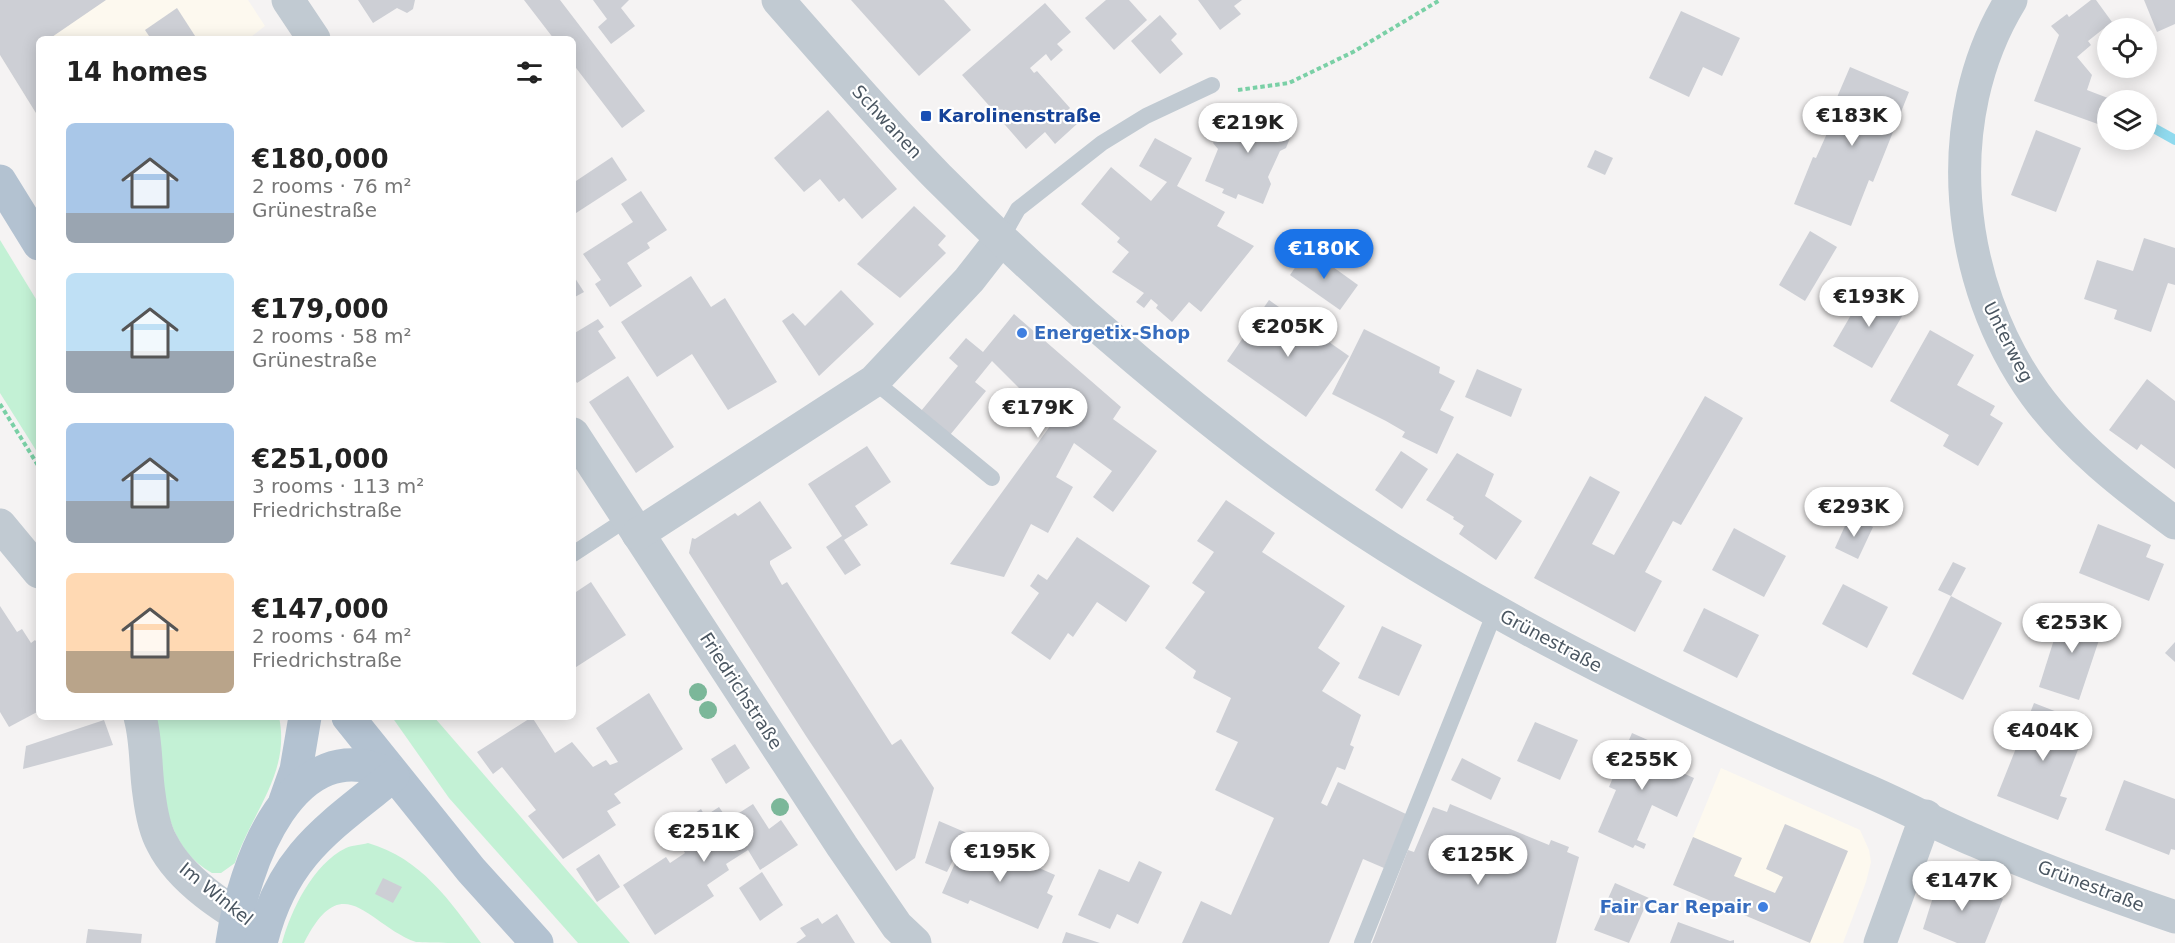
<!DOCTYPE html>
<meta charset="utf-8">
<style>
:root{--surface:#fff;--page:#f2f2f2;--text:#222;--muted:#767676;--accent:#1a73e8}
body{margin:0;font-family:"DejaVu Sans",sans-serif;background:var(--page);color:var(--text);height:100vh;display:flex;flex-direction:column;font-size:22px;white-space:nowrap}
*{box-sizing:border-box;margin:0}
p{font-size:20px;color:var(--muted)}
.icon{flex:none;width:33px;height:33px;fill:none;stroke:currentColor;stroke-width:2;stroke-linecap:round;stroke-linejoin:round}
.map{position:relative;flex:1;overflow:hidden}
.panel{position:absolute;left:36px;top:36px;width:540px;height:684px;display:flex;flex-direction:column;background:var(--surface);border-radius:9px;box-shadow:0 3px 15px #0003}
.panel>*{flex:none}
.buttons{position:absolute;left:2097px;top:18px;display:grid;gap:12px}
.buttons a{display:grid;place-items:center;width:60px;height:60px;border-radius:50%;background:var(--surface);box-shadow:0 3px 15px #0003;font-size:30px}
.price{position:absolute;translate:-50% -51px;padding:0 14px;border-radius:21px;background:#fff;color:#222;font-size:20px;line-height:39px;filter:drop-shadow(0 2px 3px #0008)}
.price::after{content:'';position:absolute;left:50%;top:36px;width:18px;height:14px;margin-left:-9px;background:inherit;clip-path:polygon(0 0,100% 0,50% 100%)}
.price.active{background:var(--accent);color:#fff}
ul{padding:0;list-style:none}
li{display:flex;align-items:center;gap:18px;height:150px;padding:0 30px}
li span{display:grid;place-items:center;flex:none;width:168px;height:120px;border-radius:9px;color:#555}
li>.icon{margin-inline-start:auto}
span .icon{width:72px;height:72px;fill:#fffc;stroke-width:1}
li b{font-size:26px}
h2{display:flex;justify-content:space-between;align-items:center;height:72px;padding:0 30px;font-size:26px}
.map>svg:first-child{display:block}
.commercial{fill:#fdf9ef}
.green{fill:#c3f1d5}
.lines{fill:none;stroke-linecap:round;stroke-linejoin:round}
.stream{stroke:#90daee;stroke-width:10}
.building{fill:#cdcfd5}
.path{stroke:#7ad0a6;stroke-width:4;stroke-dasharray:4.5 3;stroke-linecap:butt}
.service{stroke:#c1cad2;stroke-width:16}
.minor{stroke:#c1cad2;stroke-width:33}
.tertiary{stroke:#c1cad2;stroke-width:33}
.primary{stroke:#b3c2d1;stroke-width:33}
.tree{fill:#7bb799}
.transit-dot{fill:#1a4fb4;stroke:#fff;stroke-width:2}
.shop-dot{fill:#3f7fe0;stroke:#fff;stroke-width:2}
.labels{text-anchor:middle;stroke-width:4.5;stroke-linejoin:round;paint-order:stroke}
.transit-label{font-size:18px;font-weight:bold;fill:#164399;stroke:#fff;text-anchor:start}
.street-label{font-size:18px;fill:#4a5661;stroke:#fff}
.shop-label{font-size:18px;font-weight:bold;fill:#366cbe;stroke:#fff;text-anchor:start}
</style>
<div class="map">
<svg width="2175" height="943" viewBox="0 0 2175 943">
<rect width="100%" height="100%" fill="#f5f3f3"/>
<g class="commercial">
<polygon points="0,0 248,0 265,26 248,39 39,39 39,118 0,55"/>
<polygon points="1721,768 1860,830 1869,850 1871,862 1866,882 1843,943 1810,943 1673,885"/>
</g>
<g class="green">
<polygon points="0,240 39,304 39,455 0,393"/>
<path d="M155 717H279C291 773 251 813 235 863L221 873H212C157 842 162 771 155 717Z"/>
<polygon points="392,717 434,717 630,943 578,943 449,798"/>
<path d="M368 843C421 858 450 901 481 943 465 943 430 943 416 942 368 925 343 865 304 943H282C291 910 313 864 346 848 352 845 361 845 368 843Z"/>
</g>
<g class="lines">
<polyline class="stream" points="2150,126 2175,140"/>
</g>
<g class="building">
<polygon points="0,0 106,0 49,39 39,39 39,118 0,55"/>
<polygon points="358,0 415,0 413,9 407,13 397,8 373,23"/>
<polygon points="524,0 560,0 645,111 622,128 573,64 573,39 554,39"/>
<polygon points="593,0 629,0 621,8 635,26 611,44 598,27 607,19"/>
<polygon points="851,0 944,0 971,30 919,76"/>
<polygon points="1106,0 1129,0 1147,20 1114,50 1085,18"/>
<polygon points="1198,0 1242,0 1234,6 1241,14 1220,30"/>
<polygon points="2091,0 2096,0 2112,22 2088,41 2091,45 2077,57 2092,75 2087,90 2113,100 2108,100 2106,127 2034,101 2059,35 2051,26 2067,14 2069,17"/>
<polygon points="2144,0 2175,0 2175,24 2157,32"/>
<polygon points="1045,3 1071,32 1057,44 1063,50 1051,61 1046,54 1030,68 1034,73 1037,71 1070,108 1067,111 1078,123 1055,144 1045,132 1026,149 999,118 1002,115 994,106 992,109 962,75"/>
<polygon points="177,8 197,39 151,39 145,30"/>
<polygon points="1681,11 1740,38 1722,76 1703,67 1689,97 1649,78"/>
<polygon points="1160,15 1177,34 1171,40 1183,54 1160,74 1131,41"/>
<polygon points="1850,67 1909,92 1873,182 1869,180 1851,226 1794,204 1813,157 1816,158 1837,111 1832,109"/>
<polygon points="1237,104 1255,111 1257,107 1272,113 1270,118 1294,128 1286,148 1280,151 1268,177 1271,184 1263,204 1238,194 1236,199 1222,193 1224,189 1205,181 1218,149 1213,143 1216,136 1223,136"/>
<polygon points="828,110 897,189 862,219 844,198 839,202 820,179 804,192 774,158"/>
<polygon points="2036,130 2081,148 2056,212 2011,195"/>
<polygon points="1155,138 1192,158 1177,186 1225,212 1217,226 1254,246 1201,312 1189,302 1172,322 1156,308 1158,305 1151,299 1144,308 1136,302 1144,293 1112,272 1129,252 1117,242 1120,238 1081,204 1111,167 1151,201 1167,182 1139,166"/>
<polygon points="1595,150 1613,158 1605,175 1587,167"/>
<polygon points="612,157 627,180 573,215 573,183"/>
<polygon points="641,191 667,230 647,243 650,248 627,263 642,286 610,307 595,284 601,280 583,254 633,222 621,204"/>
<polygon points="914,206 946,236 938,245 946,253 900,298 857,264"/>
<polygon points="1810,231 1837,247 1805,301 1779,285"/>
<polygon points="2144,238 2175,248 2175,285 2168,283 2151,332 2114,319 2117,310 2084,299 2097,260 2133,271"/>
<polygon points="1308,249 1358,285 1340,310 1290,275"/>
<polygon points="573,275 584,292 573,298"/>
<polygon points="691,276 711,307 725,298 777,382 728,410 692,354 657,377 621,322"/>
<polygon points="1866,289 1905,311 1872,368 1833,346"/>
<polygon points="841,290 874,324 819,376 782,321 793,313 805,326"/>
<polygon points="1269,300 1349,356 1306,417 1227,361"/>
<polygon points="1014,314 1121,407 1113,419 1157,451 1113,512 1093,497 1112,471 1074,443 1056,477 1073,487 1048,533 1031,524 1004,577 950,564 1053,422 992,361 975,382 986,391 950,435 921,411 958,366 949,358 966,338 983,352"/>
<polygon points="598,319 604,327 598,331 616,358 577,383 573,377 573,334"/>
<polygon points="1364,329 1440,367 1439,373 1455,381 1440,410 1454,417 1437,454 1402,437 1405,432 1386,421 1332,394"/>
<polygon points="1930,330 1974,355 1957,385 1995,406 1990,415 2003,423 1978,466 1943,446 1949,435 1890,401"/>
<polygon points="1477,369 1522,389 1511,417 1465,397"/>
<polygon points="628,376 674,447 636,473 589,402"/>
<polygon points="2147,379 2175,401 2175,469 2141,444 2137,450 2109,430"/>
<polygon points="1705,396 1743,418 1681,525 1673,521 1645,572 1662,581 1635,632 1534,578 1590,476 1620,492 1592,544 1614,555"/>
<polygon points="867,446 891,482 855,506 868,525 844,540 861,565 845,575 826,547 842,536 808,484"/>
<polygon points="1401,451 1428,469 1402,509 1375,490"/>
<polygon points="1457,453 1494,474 1485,496 1522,521 1496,560 1459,534 1464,526 1453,519 1454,517 1426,500"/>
<polygon points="1226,500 1275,533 1262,552 1345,606 1318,648 1340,663 1322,691 1361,715 1350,745 1354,747 1345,770 1337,767 1321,803 1327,806 1338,782 1406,814 1384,868 1363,859 1329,943 1182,943 1201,901 1231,915 1274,818 1215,790 1238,742 1216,732 1231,698 1193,678 1196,671 1165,648 1205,592 1192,583 1214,552 1197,541"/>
<polygon points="760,501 792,548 770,561 770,564 782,585 787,582 892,745 901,739 934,788 915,858 896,871 806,736 689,553 692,538 695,539 735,513 738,516"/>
<polygon points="1849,517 1873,527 1858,559 1835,548"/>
<polygon points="2098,524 2151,545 2146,557 2164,564 2149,601 2079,573"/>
<polygon points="1734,528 1786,556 1764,597 1712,570"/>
<polygon points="1077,537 1150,586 1126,622 1097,602 1073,637 1068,633 1050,660 1011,633 1039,593 1030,586 1038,574 1047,580"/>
<polygon points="1953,562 1966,568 1951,596 1938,590"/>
<polygon points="591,582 626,635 573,669 573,594"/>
<polygon points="1843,584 1888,607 1867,648 1822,624"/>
<polygon points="1951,596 2002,623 1963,700 1912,674"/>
<polygon points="0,606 17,632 22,629 31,643 35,640 39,645 39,711 9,727 0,712"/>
<polygon points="1704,608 1759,635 1737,678 1683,651"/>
<polygon points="2064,608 2105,622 2079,700 2039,687"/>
<polygon points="1382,626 1422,645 1399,696 1358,678"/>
<polygon points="2175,642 2175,662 2165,653"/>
<polygon points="649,693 683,749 614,794 621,803 607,811 616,825 563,859 528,816 536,810 502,767 493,774 477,752 532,717 555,753 572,742 593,767 606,760 610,765 618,762 596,728"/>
<polygon points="2034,703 2088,724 2060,796 2067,798 2058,820 1997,796"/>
<polygon points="104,720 113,745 23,769 26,746"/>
<polygon points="1535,722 1578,740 1560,780 1517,761"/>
<polygon points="1632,733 1666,748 1660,763 1694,778 1677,817 1652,805 1637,840 1646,844 1644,849 1635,845 1633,848 1598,832 1616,790 1609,787"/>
<polygon points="735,744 750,768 726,784 711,759"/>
<polygon points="1462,758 1501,778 1491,800 1451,780"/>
<polygon points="2124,780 2175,799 2175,850 2171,849 2169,855 2105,830"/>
<polygon points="753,804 769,829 781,820 798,845 760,870 748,850 726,864 729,870 707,885 714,896 655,935 623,885 666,857 670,863 685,853 674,836 690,826 686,819 701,809 705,816 719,807 728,820"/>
<polygon points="1450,804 1549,845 1551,840 1569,847 1567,852 1579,857 1556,943 1372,943 1408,850 1414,852 1433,807 1447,812"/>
<polygon points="939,821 967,833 947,872 925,863"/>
<polygon points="1785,824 1848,851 1810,943 1673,885 1693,837 1742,858 1734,876 1775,893 1783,877 1766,869"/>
<polygon points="967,836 1055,875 1047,893 1053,896 1038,929 970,900 968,904 942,893"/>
<polygon points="599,854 620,887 597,902 576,869"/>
<polygon points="1139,861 1162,872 1138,924 1117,914 1110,929 1078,915 1099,869 1129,882"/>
<polygon points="762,872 783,905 760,921 739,888"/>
<polygon points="1953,877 2003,899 1985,943 1957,943 1923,929 1939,878"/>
<polygon points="383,878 402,887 393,903 375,894"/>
<polygon points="1615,883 1649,898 1629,943 1594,930"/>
<polygon points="837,914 855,943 796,943 806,936 800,928 818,918 822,924"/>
<polygon points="1678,922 1730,941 1734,940 1734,943 1670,943"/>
<polygon points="88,929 142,934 141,943 86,943"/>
<polygon points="1066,932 1100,943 1062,943"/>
</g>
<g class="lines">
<g class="path">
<polyline points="1238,90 1289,83 1353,52 1440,0"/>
<polyline points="0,404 39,467"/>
</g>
<g class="service">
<polyline points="1001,239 1018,209 1102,143 1146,116 1212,85"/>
<polyline points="874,381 992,478"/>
<polyline points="573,554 628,518"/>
<polyline points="1362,943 1495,612"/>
</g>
<g class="minor">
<polyline points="288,0 314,39"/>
<path d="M2011 0C1938 119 1955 283 2035 394 2072 445 2125 486 2175 523"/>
<polyline points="573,434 842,846 897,926 915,943"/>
<polyline points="0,525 39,572"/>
<polyline points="638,534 874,381 969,280 1001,239"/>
<path d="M140 717C147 743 145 768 149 794 151 810 154 829 162 843 181 881 226 909 261 929"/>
<polyline points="1880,943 1926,816"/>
</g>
<path class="tertiary" d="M778 0C830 59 882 120 938 177 1036 275 1140 367 1251 452 1439 595 1652 698 1868 791 1905 807 1940 826 1976 841 2041 870 2108 894 2175 917"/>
<g class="primary">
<polyline points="0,181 39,244"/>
<polyline points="348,717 471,870 537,943"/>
<polyline points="285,801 296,770 305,717"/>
<path d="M232 943C243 868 292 724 393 776"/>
<path d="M261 943C282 856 327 829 393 776"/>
</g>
</g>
<g class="tree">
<circle cx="698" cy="692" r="9"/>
<circle cx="708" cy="710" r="9"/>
<circle cx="780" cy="807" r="9"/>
</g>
<rect class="transit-dot" x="920" y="110" width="12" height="12" rx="3"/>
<g class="shop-dot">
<circle cx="1022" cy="333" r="6"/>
<circle cx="1763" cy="907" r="6"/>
</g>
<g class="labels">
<g class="transit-label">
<text x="938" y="122">Karolinenstraße</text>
</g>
<g class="street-label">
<text transform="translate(887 122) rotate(47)" y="6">Schwanen</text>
<text transform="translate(2008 342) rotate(63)" y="6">Unterweg</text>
<text transform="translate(1551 641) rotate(28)" y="6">Grünestraße</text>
<text transform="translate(741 691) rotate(57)" y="6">Friedrichstraße</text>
<text transform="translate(2091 886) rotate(21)" y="6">Grünestraße</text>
<text transform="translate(216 894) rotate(39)" y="6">Im Winkel</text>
</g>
<g class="shop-label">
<text x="1034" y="339">Energetix-Shop</text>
<text x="1751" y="913" text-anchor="end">Fair Car Repair</text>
</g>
</g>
</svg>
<div class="buttons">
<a><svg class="icon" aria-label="locate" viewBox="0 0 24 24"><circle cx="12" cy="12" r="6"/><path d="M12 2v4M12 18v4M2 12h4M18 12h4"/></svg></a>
<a><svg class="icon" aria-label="layers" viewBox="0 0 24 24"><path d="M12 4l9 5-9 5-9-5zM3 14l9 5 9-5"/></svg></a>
</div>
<b class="price" style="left:1852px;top:147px">€183K</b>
<b class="price" style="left:1248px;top:154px">€219K</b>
<b class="price active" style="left:1324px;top:280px">€180K</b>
<b class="price" style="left:1869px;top:328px">€193K</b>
<b class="price" style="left:1288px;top:358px">€205K</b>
<b class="price" style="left:1038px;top:439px">€179K</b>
<b class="price" style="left:1854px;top:538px">€293K</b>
<b class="price" style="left:2072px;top:654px">€253K</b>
<b class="price" style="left:2043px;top:762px">€404K</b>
<b class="price" style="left:1642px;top:791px">€255K</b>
<b class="price" style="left:704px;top:863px">€251K</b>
<b class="price" style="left:1000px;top:883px">€195K</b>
<b class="price" style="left:1478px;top:886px">€125K</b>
<b class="price" style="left:1962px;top:912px">€147K</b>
<section class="panel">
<h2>14 homes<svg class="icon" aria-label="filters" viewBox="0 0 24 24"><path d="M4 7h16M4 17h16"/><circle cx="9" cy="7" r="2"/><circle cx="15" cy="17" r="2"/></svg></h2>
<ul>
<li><span style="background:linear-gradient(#a9c7e8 75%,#9aa5b1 0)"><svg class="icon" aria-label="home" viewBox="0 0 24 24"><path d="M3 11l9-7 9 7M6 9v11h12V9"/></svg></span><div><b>€180,000</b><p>2 rooms · 76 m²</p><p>Grünestraße</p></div></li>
<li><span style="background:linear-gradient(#bfe0f5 65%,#9aa5b1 0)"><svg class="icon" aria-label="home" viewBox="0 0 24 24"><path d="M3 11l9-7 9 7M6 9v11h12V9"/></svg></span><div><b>€179,000</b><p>2 rooms · 58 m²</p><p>Grünestraße</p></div></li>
<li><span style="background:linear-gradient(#a9c7e8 65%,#9aa5b1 0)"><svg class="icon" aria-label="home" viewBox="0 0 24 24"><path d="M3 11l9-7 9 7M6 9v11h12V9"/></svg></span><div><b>€251,000</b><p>3 rooms · 113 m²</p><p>Friedrichstraße</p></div></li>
<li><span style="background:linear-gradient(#ffd9b3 65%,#b9a48a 0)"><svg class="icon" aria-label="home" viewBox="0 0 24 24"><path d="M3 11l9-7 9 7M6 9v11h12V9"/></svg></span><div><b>€147,000</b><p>2 rooms · 64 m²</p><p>Friedrichstraße</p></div></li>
</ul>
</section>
</div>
